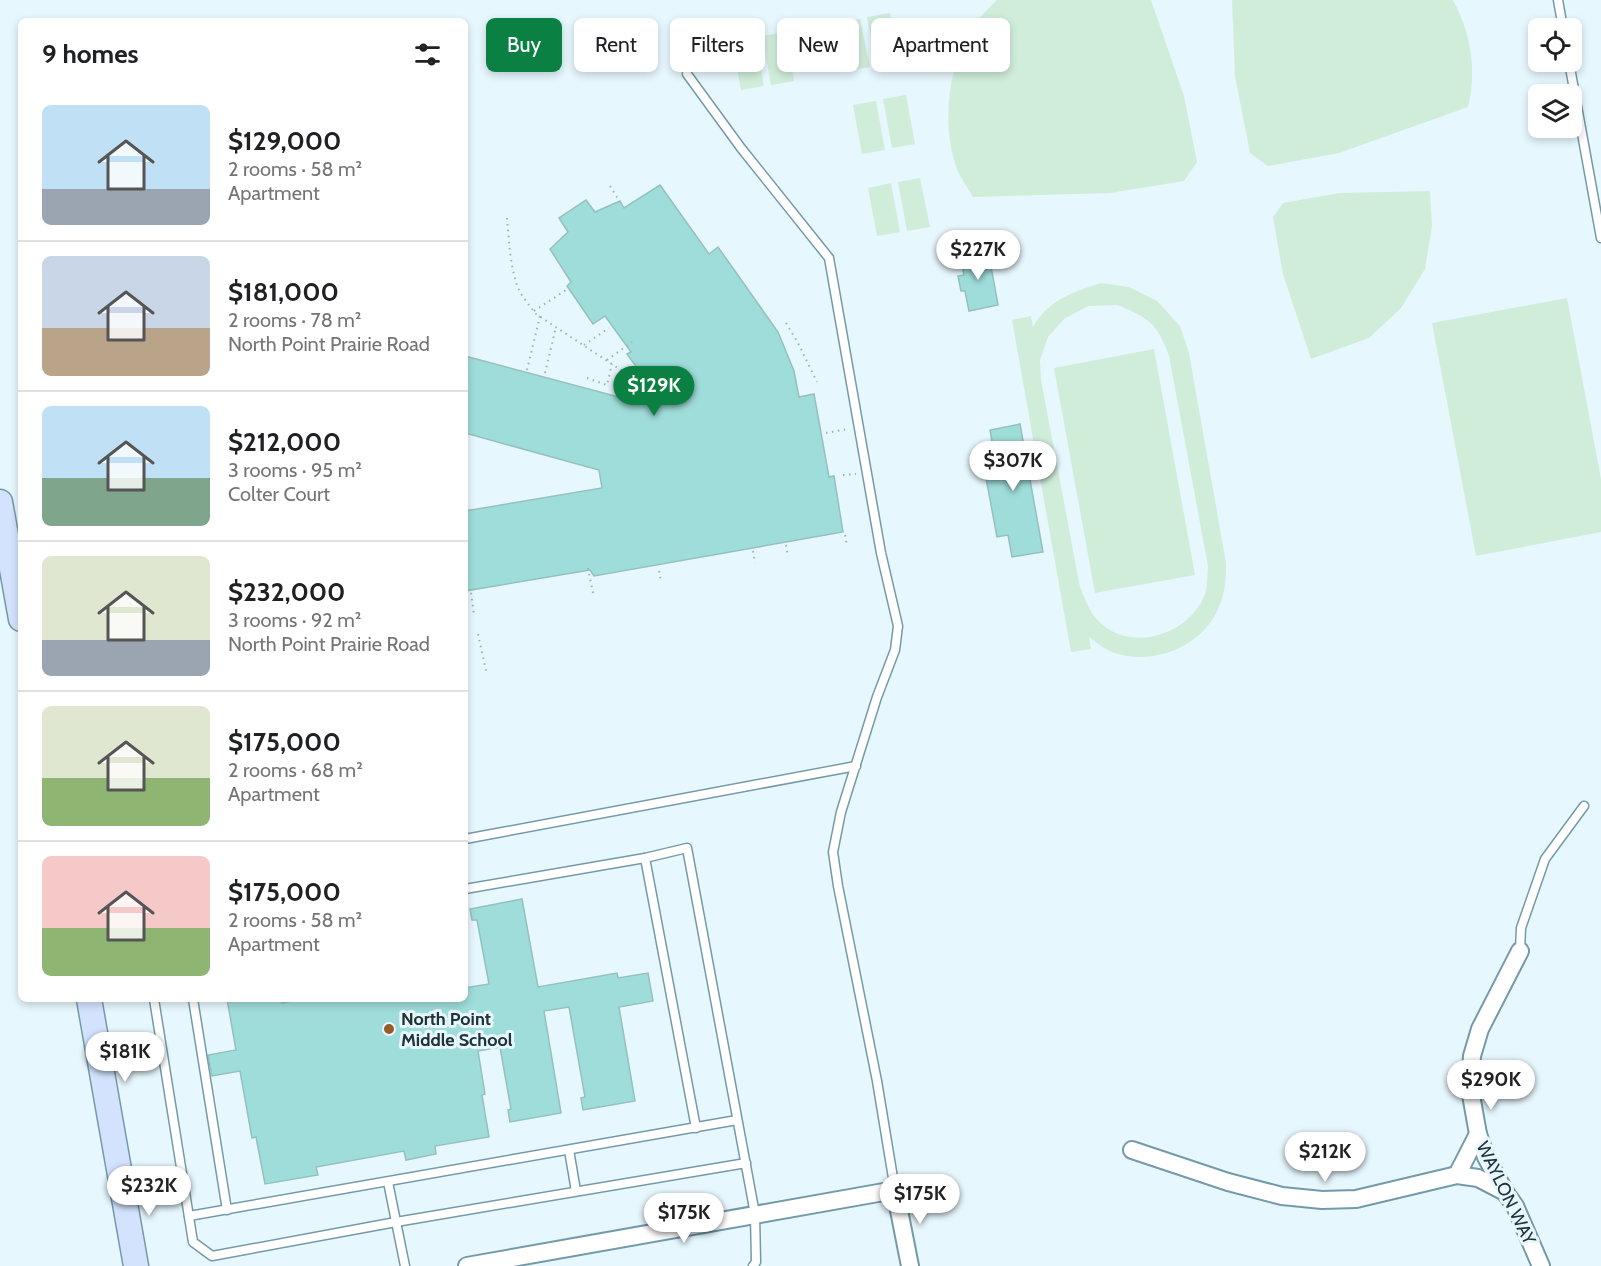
<!DOCTYPE html>
<meta charset="utf-8">
<style>
:root{--surface:#fff;--page:#f2f2f2;--text:#202124;--muted:#757577;--line:#e0e0e0;--accent:#0b8043}
body{margin:0;font-family:Cabin,sans-serif;background:var(--page);color:var(--text);height:100vh;display:flex;flex-direction:column;font-size:22px;white-space:nowrap}
*{box-sizing:border-box;margin:0}
p{font-size:20px;color:var(--muted)}
.icon{flex:none;width:33px;height:33px;fill:none;stroke:currentColor;stroke-width:2;stroke-linecap:round;stroke-linejoin:round}
.map{position:relative;flex:1;overflow:hidden}
.sheet{position:absolute;left:18px;top:18px;width:450px;height:984px;display:flex;flex-direction:column;background:var(--surface);border-radius:9px;box-shadow:0 3px 9px #0003}
.sheet>*{flex:none}
.guide{position:absolute;left:486px;top:18px;width:570px;height:54px;display:flex;gap:12px}
.buttons{position:absolute;left:1528px;top:18px;display:grid;gap:12px}
.buttons a{display:grid;place-items:center;width:54px;height:54px;border-radius:9px;background:var(--surface);box-shadow:0 3px 9px #0003;font-size:30px}
.price{position:absolute;translate:-50% -51px;padding:0 14px;border-radius:21px;background:#fff;color:#222;font-size:20px;line-height:39px;filter:drop-shadow(0 2px 3px #0008)}
.price::after{content:'';position:absolute;left:50%;top:36px;width:18px;height:14px;margin-left:-9px;background:inherit;clip-path:polygon(0 0,100% 0,50% 100%)}
.price.current{background:var(--accent);color:#fff}
ul{padding:0;list-style:none}
li{display:flex;align-items:center;gap:18px;height:150px;padding:0 24px}
li+li{border-top:2px solid var(--line)}
li span{display:grid;place-items:center;flex:none;width:168px;height:120px;border-radius:9px;color:#555}
li>.icon{margin-inline-start:auto}
span .icon{width:72px;height:72px;fill:#fffc;stroke-width:1}
li b{font-size:26px}
h2{display:flex;justify-content:space-between;align-items:center;height:72px;padding:0 24px;font-size:26px}
.pill{padding:0 21px;border-radius:9px;background:var(--surface);box-shadow:0 3px 9px #0003;font-size:21px;line-height:54px}
.pill.current{background:var(--accent);color:#fff}
.map>svg:first-child{display:block}
.green{fill:#d0edda;fill-rule:evenodd}
.building{fill:#9fddda;stroke:#94c1be;stroke-width:1.5}
.lines{fill:none;stroke-linecap:round;stroke-linejoin:round}
.lane-casing{stroke:#749aaa;stroke-width:11}
.street-casing{stroke:#749aaa;stroke-width:20}
.secondary-casing{stroke:#749aaa;stroke-width:27}
.path{stroke:#a0b0b7;stroke-width:2;stroke-dasharray:1.5 4.5;stroke-linecap:butt}
.lane{stroke:#fff;stroke-width:8}
.street{stroke:#fff;stroke-width:16}
.secondary{stroke:#d3e3fe;stroke-width:24}
.poi-dot{fill:#9b5927;stroke:#e7f7fe;stroke-width:2}
.labels{text-anchor:middle;stroke-width:6;stroke-linejoin:round;paint-order:stroke}
.poi-label{font-size:18px;font-weight:bold;fill:#223239;stroke:#e7f7fe;text-anchor:start}
.street-label{font-size:18px;fill:#223239;stroke:#e7f7fe}
</style>
<div class="map">
<svg width="1601" height="1266" viewBox="0 0 1601 1266">
<rect width="100%" height="100%" fill="#e7f7fe"/>
<g class="green">
<path d="M997 0H1151L1184 96 1197 162 1184 181 1110 193 973 197C968 188 961 179 957 169 942 129 947 72 968 35 975 21 986 11 997 0Z"/>
<path d="M1232 0H1453C1471 33 1477 71 1468 107L1339 153 1268 166 1250 153 1235 76Z"/>
<polygon points="890,13 899,61 877,65 867,17"/>
<polygon points="860,19 870,67 847,71 838,23"/>
<polygon points="784,32 794,81 771,85 762,36"/>
<polygon points="755,37 764,86 741,90 732,42"/>
<polygon points="906,95 915,144 892,148 883,99"/>
<polygon points="876,101 885,150 862,154 853,105"/>
<polygon points="920,178 930,227 907,231 898,182"/>
<polygon points="891,183 900,232 877,236 868,188"/>
<polygon points="1430,191 1432,226 1425,269 1401,308 1369,338 1311,359 1283,274 1273,217 1283,203 1340,193"/>
<path d="M1101 283 1129 287 1157 301 1180 326 1189 353 1226 563C1226 580 1225 594 1218 609 1202 647 1151 667 1112 652 1104 649 1096 642 1089 637L1091 649 1071 652 1012 320 1031 316 1033 327C1048 300 1073 292 1101 283ZM1117 305C1149 318 1157 323 1169 356L1208 566C1207 575 1208 586 1205 594 1191 632 1137 652 1104 626 1091 616 1086 602 1080 587L1041 380 1040 360 1048 337 1064 319 1088 306Z"/>
<polygon points="1567,298 1601,479 1601,532 1476,556 1432,323"/>
<polygon points="1154,349 1195,575 1095,593 1054,368"/>
</g>
<g class="building">
<polygon points="660,185 709,254 718,247 778,332 794,371 799,397 814,394 829,477 834,476 843,532 594,576 590,570 465,591 465,511 602,488 599,470 465,433 465,356 626,399 648,383 627,354 631,352 605,316 593,324 567,286 571,282 550,249 568,232 559,218 586,200 595,212 620,201 624,208"/>
<polygon points="988,250 998,305 969,311 965,291 961,291 958,276 964,275 960,255"/>
<polygon points="1020,424 1043,552 1012,557 1008,535 997,537 983,462 995,459 990,430"/>
<polygon points="522,899 538,987 617,973 618,978 648,973 653,1001 619,1007 635,1101 583,1110 581,1098 585,1097 569,1007 544,1011 561,1113 510,1122 508,1110 511,1109 500,1047 478,1051 485,1094 482,1095 489,1137 435,1146 436,1154 406,1160 404,1151 316,1167 318,1175 265,1184 256,1137 252,1138 240,1071 212,1076 208,1055 236,1050 227,999 281,999 282,1003 302,999 465,999 465,988 489,984 477,920 472,920 470,909"/>
</g>
<g class="lines">
<g class="lane-casing">
<g id="lane">
<polyline points="1558,0 1563,28"/>
<polyline points="1569,62 1601,238"/>
<polyline points="687,74 741,148 829,258 881,553 898,626 895,650 877,697 841,812 833,852 838,886 877,1081 895,1190"/>
<polyline points="465,839 856,766"/>
<polyline points="645,858 696,1128"/>
<polyline points="465,889 645,858 687,848 755,1214 756,1262 753,1266"/>
<polyline points="1520,951 1521,928 1545,859 1584,806"/>
<polyline points="154,999 193,1242 212,1256 396,1222 746,1163"/>
<polyline points="193,999 227,1210"/>
<polyline points="569,1150 576,1191"/>
<polyline points="388,1182 405,1266"/>
<polyline points="189,1216 737,1120"/>
</g>
</g>
<g class="street-casing">
<g id="street">
<polyline points="1520,951 1480,1029 1472,1056 1470,1089 1478,1134 1486,1157 1505,1192 1515,1206 1541,1266"/>
<polyline points="1132,1150 1228,1182 1282,1196 1322,1200 1356,1199 1457,1175 1478,1178 1505,1192"/>
<polyline points="1457,1175 1478,1134"/>
<polyline points="467,1266 895,1190 910,1266"/>
</g>
</g>
<g class="secondary-casing">
<g id="secondary">
<polyline points="0,502 21,619"/>
<polyline points="89,999 136,1266"/>
</g>
</g>
<g class="path">
<polyline points="610,186 618,199"/>
<path d="M507 218C509 240 510 265 517 285 521 296 529 305 536 314L642 384"/>
<polyline points="534,311 569,288"/>
<polyline points="786,323 798,343 817,382"/>
<polyline points="584,345 609,328"/>
<polyline points="607,360 632,342"/>
<polyline points="527,370 540,316"/>
<polyline points="545,373 556,327"/>
<polyline points="587,378 607,385 612,364"/>
<polyline points="826,433 848,429"/>
<polyline points="843,475 856,474"/>
<polyline points="845,535 847,546"/>
<polyline points="786,545 788,557"/>
<polyline points="753,551 755,563"/>
<polyline points="588,568 593,593"/>
<polyline points="659,571 661,581"/>
<polyline points="471,593 474,615"/>
<polyline points="478,634 487,675"/>
</g>
<use href="#lane" class="lane"/>
<use href="#street" class="street"/>
<use href="#secondary" class="secondary"/>
</g>
<circle class="poi-dot" cx="389" cy="1029" r="6"/>
<g class="labels">
<g class="poi-label">
<text x="401" y="1025">North Point<tspan x="401" dy="21">Middle School</tspan></text>
</g>
<g class="street-label">
<text transform="translate(1506 1193) rotate(64)" y="6">WAYLON WAY</text>
</g>
</g>
</svg>
<div class="buttons">
<a><svg class="icon" aria-label="locate" viewBox="0 0 24 24"><circle cx="12" cy="12" r="6"/><path d="M12 2v4M12 18v4M2 12h4M18 12h4"/></svg></a>
<a><svg class="icon" aria-label="layers" viewBox="0 0 24 24"><path d="M12 4l9 5-9 5-9-5zM3 14l9 5 9-5"/></svg></a>
</div>
<b class="price" style="left:978px;top:281px">$227K</b>
<b class="price current" style="left:654px;top:417px">$129K</b>
<b class="price" style="left:1013px;top:492px">$307K</b>
<b class="price" style="left:125px;top:1083px">$181K</b>
<b class="price" style="left:1491px;top:1111px">$290K</b>
<b class="price" style="left:1325px;top:1183px">$212K</b>
<b class="price" style="left:149px;top:1217px">$232K</b>
<b class="price" style="left:920px;top:1225px">$175K</b>
<b class="price" style="left:684px;top:1244px">$175K</b>
<div class="guide">
<a class="pill current">Buy</a>
<a class="pill">Rent</a>
<a class="pill">Filters</a>
<a class="pill">New</a>
<a class="pill">Apartment</a>
</div>
<section class="sheet">
<h2>9 homes<svg class="icon" aria-label="filters" viewBox="0 0 24 24"><path d="M4 7h16M4 17h16"/><circle cx="9" cy="7" r="2"/><circle cx="15" cy="17" r="2"/></svg></h2>
<ul>
<li><span style="background:linear-gradient(#bfe0f5 70%,#9aa5b1 0)"><svg class="icon" aria-label="home" viewBox="0 0 24 24"><path d="M3 11l9-7 9 7M6 9v11h12V9"/></svg></span><div><b>$129,000</b><p>2 rooms · 58 m²</p><p>Apartment</p></div></li>
<li><span style="background:linear-gradient(#c9d6e8 60%,#b9a48a 0)"><svg class="icon" aria-label="home" viewBox="0 0 24 24"><path d="M3 11l9-7 9 7M6 9v11h12V9"/></svg></span><div><b>$181,000</b><p>2 rooms · 78 m²</p><p>North Point Prairie Road</p></div></li>
<li><span style="background:linear-gradient(#bfe0f5 60%,#7fa58c 0)"><svg class="icon" aria-label="home" viewBox="0 0 24 24"><path d="M3 11l9-7 9 7M6 9v11h12V9"/></svg></span><div><b>$212,000</b><p>3 rooms · 95 m²</p><p>Colter Court</p></div></li>
<li><span style="background:linear-gradient(#dfe7d0 70%,#9aa5b1 0)"><svg class="icon" aria-label="home" viewBox="0 0 24 24"><path d="M3 11l9-7 9 7M6 9v11h12V9"/></svg></span><div><b>$232,000</b><p>3 rooms · 92 m²</p><p>North Point Prairie Road</p></div></li>
<li><span style="background:linear-gradient(#dfe7d0 60%,#8fb573 0)"><svg class="icon" aria-label="home" viewBox="0 0 24 24"><path d="M3 11l9-7 9 7M6 9v11h12V9"/></svg></span><div><b>$175,000</b><p>2 rooms · 68 m²</p><p>Apartment</p></div></li>
<li><span style="background:linear-gradient(#f6c9c9 60%,#8fb573 0)"><svg class="icon" aria-label="home" viewBox="0 0 24 24"><path d="M3 11l9-7 9 7M6 9v11h12V9"/></svg></span><div><b>$175,000</b><p>2 rooms · 58 m²</p><p>Apartment</p></div></li>
</ul>
</section>
</div>
